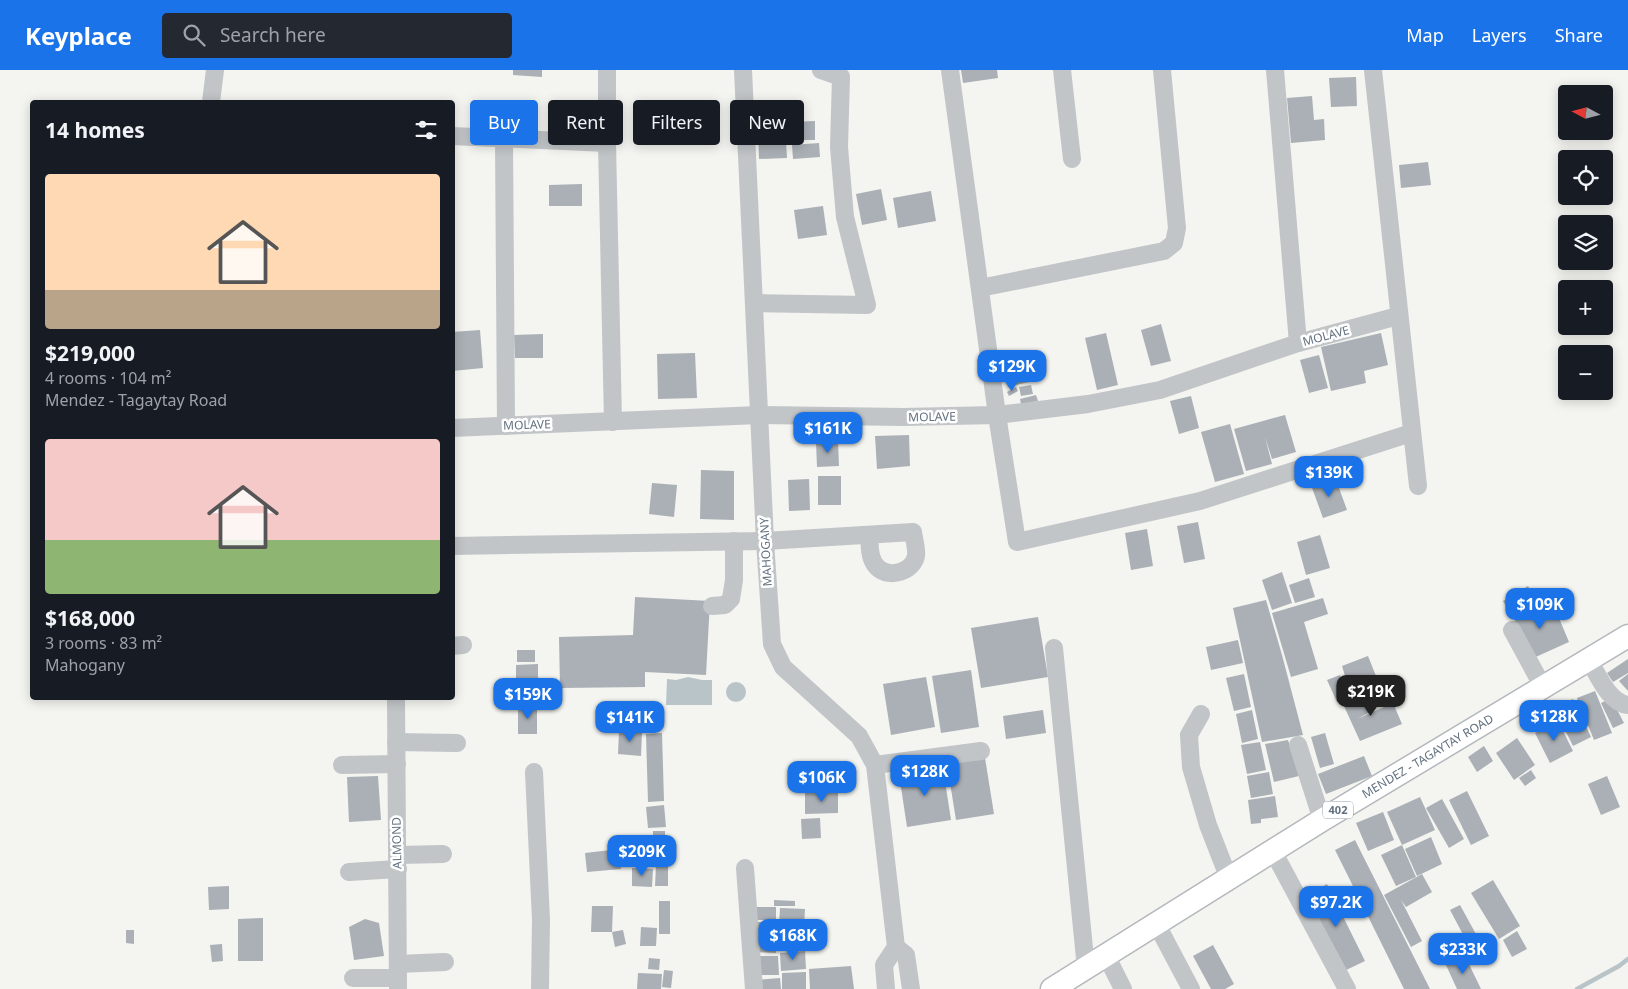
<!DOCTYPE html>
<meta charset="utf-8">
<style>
:root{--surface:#171b24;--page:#242831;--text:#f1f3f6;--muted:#9ea1a6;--accent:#1a73e8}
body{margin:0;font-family:"Noto Sans",sans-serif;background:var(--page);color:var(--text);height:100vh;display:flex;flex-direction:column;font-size:19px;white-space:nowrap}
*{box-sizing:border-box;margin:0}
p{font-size:16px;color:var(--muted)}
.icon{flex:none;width:28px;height:28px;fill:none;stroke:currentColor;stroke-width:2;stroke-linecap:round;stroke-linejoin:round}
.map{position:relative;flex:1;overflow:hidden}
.drawer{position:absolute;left:30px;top:30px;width:425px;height:600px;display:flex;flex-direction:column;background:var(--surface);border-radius:5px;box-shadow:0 2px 12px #0003}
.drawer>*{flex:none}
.guide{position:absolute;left:470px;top:30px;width:475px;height:45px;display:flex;gap:10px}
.needle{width:32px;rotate:277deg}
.tools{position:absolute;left:1558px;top:15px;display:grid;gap:10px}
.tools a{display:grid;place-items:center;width:55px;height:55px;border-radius:5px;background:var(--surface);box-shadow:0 2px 12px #0003;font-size:25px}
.price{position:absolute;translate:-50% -42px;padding:0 11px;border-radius:10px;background:var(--accent);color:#fff;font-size:16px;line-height:32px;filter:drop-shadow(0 1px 2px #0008)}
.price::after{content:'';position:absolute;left:50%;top:30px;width:15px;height:11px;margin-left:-8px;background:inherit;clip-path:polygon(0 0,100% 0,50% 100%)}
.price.active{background:#222;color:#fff}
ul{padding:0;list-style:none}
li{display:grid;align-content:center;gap:10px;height:265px;padding:0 15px}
li span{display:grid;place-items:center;height:155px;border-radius:5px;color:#555}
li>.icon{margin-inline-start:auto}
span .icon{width:90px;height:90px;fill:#fffc;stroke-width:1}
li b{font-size:21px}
h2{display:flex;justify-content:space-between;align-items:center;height:60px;padding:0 15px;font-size:21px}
.chip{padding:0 18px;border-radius:5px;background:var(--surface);box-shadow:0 2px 12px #0003;font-size:18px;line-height:45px}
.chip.active{background:var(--accent);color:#fff}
header{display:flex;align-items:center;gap:30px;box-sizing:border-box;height:70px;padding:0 25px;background:var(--accent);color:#fff}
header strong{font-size:24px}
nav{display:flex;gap:28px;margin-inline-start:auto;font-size:18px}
.search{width:350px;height:45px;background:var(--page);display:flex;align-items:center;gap:12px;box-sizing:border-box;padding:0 18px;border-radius:5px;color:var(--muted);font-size:19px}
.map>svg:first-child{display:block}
.water{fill:#b9c4c8}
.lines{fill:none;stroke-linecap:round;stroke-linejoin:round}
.stream{stroke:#b9c4c8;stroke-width:4.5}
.building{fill:#aab0b6}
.major-casing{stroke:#b4b8bc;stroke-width:25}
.minor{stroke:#c1c5c8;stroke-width:18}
.major{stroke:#fff;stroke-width:22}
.labels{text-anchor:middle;stroke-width:5;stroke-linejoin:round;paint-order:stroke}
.shield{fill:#fff;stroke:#929ca7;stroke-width:1}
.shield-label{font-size:11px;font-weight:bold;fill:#637281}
.street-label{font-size:12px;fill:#637281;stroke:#fff}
</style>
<header>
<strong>Keyplace</strong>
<div class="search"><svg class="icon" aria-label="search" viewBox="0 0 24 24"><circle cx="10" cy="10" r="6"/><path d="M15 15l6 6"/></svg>Search here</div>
<nav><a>Map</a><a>Layers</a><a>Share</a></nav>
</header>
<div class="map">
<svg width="1628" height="919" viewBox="0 0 1628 919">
<rect width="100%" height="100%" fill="#f4f4f0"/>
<g class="water">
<polygon points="688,607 702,610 712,610 712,635 666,635 667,609 676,610"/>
<circle cx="736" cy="622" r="10"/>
</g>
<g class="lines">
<polyline class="stream" points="1577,919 1619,896 1628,889"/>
</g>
<g class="building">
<polygon points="513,0 542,0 542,7 513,5"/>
<polygon points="961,0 997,0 998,8 963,13"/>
<polygon points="1356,7 1357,36 1331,37 1329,8"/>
<polygon points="1312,26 1314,50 1324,49 1325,70 1291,73 1287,28"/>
<polygon points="815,51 815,70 791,70 791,52"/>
<polygon points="785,56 787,88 759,89 758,58"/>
<polygon points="819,73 820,87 793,89 792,75"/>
<polygon points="1428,92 1431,115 1401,118 1399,95"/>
<polygon points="582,114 582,136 549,136 549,115"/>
<polygon points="881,119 887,150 862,155 856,124"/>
<polygon points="931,121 936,151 898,158 893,128"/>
<polygon points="823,136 827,165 798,169 794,140"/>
<polygon points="1161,254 1171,291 1151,296 1141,260"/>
<polygon points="480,260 483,298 452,301 452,262"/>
<polygon points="1106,263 1118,315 1097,320 1085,268"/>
<polygon points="1381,263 1388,295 1364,301 1366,313 1331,321 1321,277"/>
<polygon points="543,264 543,288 515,288 514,265"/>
<polygon points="1023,280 1029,312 1008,317 1001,284"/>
<polygon points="695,283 697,328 658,329 657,284"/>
<polygon points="1319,285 1328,318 1309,323 1300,290"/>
<polygon points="1031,315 1033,324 1021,326 1019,317"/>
<polygon points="1016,317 1018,321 1009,326 1007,322"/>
<polygon points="1036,325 1038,331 1021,334 1020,329"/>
<polygon points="1191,326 1199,358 1179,364 1170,331"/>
<polygon points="1285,345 1296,382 1272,389 1265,367 1272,394 1246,401 1234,359"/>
<polygon points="1230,354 1244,404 1215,412 1201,362"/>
<polygon points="909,365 910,396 877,399 875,366"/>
<polygon points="838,371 839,396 817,397 816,372"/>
<polygon points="701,400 734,401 734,450 700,449"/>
<rect x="818" y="406" width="23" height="29"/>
<polygon points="1335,407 1347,440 1323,448 1311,415"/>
<polygon points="809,409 810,440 789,441 788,410"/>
<polygon points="652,413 677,415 674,447 649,444"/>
<polygon points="1198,452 1205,489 1184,493 1177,456"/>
<polygon points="1147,459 1153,496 1131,500 1125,463"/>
<polygon points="1320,465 1330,498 1306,505 1297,472"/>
<polygon points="1282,502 1292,533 1272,540 1262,510"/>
<polygon points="1309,508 1315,527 1295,533 1289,515"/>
<polygon points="1528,516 1537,530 1512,546 1503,531"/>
<polygon points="635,527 710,531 706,605 645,602 645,617 560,618 559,567 633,565"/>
<polygon points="1323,528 1328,544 1304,552 1318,599 1291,607 1272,543"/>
<polygon points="1266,530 1282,585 1303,665 1262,672 1233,538"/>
<polygon points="1536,533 1554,536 1569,572 1529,590 1514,553 1519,543"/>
<polygon points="1038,547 1048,607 981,618 971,558"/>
<polygon points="1238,570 1243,593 1211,600 1206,577"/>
<rect x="517" y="580" width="18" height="12"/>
<polygon points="1368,586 1380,616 1351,626 1342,596"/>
<polygon points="1628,589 1628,603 1613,612 1607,603"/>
<polygon points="538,594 538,614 516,615 516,595"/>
<polygon points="971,600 979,657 941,663 932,606"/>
<polygon points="1244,604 1251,637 1234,641 1226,608"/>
<polygon points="1628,604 1628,621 1619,611"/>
<polygon points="1340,605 1350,627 1337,632 1327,610"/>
<polygon points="926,607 935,657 891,665 883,614"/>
<polygon points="521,618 539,618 539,633 521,634"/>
<polygon points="1595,621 1612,663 1594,670 1577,628"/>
<polygon points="1367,622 1376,639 1357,649 1393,633 1402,654 1360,671 1343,634"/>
<polygon points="1611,628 1624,653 1613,658 1601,633"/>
<polygon points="1573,629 1591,667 1573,676 1554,638"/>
<rect x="518" y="636" width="19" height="28"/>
<polygon points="1043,640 1046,663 1006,669 1003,646"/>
<polygon points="1252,640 1258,669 1242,673 1236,644"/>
<polygon points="1558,651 1573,681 1550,693 1535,663"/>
<polygon points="619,661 642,662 641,686 618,684"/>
<polygon points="662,663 664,731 648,732 646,664"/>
<polygon points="1325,663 1334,694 1320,698 1311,667"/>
<polygon points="1517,668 1535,695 1514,710 1496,683"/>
<polygon points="1288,670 1299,706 1274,712 1265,674"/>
<polygon points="1260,672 1266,700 1247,704 1241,675"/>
<polygon points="1484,676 1493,691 1477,702 1468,687"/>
<polygon points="1364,686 1372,706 1326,724 1318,704"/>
<polygon points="985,688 994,744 956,750 947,694"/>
<polygon points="943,698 951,750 907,757 899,704"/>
<polygon points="1531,700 1536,708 1525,716 1519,708"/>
<polygon points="1269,702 1273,724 1251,728 1247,706"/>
<polygon points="378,706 381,750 349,752 347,707"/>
<polygon points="1607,706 1620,737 1601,745 1588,714"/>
<polygon points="1467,721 1489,766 1471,775 1449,730"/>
<polygon points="838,722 838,743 805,744 805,723"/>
<polygon points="1275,726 1278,747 1261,749 1261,753 1251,754 1248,730"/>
<polygon points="1420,727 1435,760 1402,775 1387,742"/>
<polygon points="1442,729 1464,769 1449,778 1426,738"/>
<polygon points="664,735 666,757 648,758 646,737"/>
<polygon points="1383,742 1394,770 1368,781 1356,753"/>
<polygon points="820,748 821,768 802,769 801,749"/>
<rect x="653" y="761" width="12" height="25"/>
<polygon points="1431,767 1442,794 1417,806 1405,779"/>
<polygon points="1355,770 1362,784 1430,919 1404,919 1349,808 1335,780"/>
<polygon points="1402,775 1416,807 1396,816 1381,785"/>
<polygon points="619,779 621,799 587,802 585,783"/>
<polygon points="656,796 668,796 668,816 655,816"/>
<polygon points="632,798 653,799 652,817 632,816"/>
<polygon points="1422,804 1432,822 1406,837 1401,830 1422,871 1411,877 1384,825"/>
<polygon points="1493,810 1520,856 1499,869 1471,823"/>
<polygon points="1327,814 1365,891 1344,901 1307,825"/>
<polygon points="229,816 229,839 209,840 208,817"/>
<polygon points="774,830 795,831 795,836 774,836"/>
<rect x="659" y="831" width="11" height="33"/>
<polygon points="1460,835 1477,866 1467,872 1450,840"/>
<polygon points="592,836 613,836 612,862 591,862"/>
<rect x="750" y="837" width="26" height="13"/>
<polygon points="780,838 805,839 804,857 779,857"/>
<polygon points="263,848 263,891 238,891 238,849"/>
<polygon points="365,849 379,853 384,886 354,890 349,857"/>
<rect x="751" y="852" width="25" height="15"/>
<polygon points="641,857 657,858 656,876 640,876"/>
<polygon points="126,860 134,860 134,874 126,873"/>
<polygon points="623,860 626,874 615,877 612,862"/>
<rect x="779" y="860" width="22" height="19"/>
<polygon points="1517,861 1527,879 1512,887 1503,870"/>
<polygon points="754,869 776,869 776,883 754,882"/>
<polygon points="222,874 223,891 212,892 210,875"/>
<polygon points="1213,875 1234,914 1225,919 1211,919 1193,886"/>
<polygon points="805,881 806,899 781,901 780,883"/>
<polygon points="754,886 778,886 779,905 754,905"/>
<polygon points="1465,886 1481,919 1457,919 1446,895"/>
<polygon points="649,888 660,889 659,900 648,899"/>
<polygon points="851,896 854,919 810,919 809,899"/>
<polygon points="664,900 673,901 671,918 662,917"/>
<polygon points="806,902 806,919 782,919 782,903"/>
<polygon points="638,903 662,904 661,919 637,919"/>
<polygon points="780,908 781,919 755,919 755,910"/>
</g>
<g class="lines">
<g class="major-casing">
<g id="major">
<path id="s1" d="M1052 919 1322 750 1628 566"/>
</g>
</g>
<g class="minor">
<polyline points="607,0 607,73 613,352"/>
<polyline points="743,0 765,471 772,574 783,597 859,666 875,695 896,877 906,885 911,919"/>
<polyline points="950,0 997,345 1017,472 1200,431 1411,363"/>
<polyline points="1062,0 1072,89"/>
<polyline points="1275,0 1298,273"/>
<polyline points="1373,0 1418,416"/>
<polyline points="211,32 215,0"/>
<polyline points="452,66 607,73"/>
<polyline points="504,68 506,356"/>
<polyline points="980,218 1164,181 1174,173 1177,158 1162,0"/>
<polyline points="754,233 867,235 845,147 839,77 841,7 821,0"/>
<polyline points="452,358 759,345 903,347 997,345 1088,334 1160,320 1298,273 1398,246"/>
<path d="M452 476 765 471 913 462C914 470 917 478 916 486 913 501 890 509 878 498 869 490 869 476 870 465"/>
<polyline points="712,536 725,535 731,529 734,510 734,471"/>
<polyline points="1512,560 1543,617"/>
<polyline points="452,576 463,575"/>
<polyline points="1054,578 1086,898"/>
<path d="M1589 590C1598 605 1609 633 1628 635"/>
<polyline points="396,628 398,919"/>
<polyline points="1201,644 1189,665 1191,697 1208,755 1229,809"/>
<polyline points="396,672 457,673"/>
<polyline points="1298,675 1322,750"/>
<polyline points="342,695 397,694"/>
<polyline points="875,695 981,681"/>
<polyline points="534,702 541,850 540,919"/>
<polyline points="1273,781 1347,919"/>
<polyline points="398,785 443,784"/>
<polyline points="745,798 754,919"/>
<polyline points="349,802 398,799"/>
<polyline points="1156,853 1191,919"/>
<polyline points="1106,885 1123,919"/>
<polyline points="398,894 445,892"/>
<polyline points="353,908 398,908"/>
<polyline points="886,919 884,895 896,877"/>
</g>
<use href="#major" class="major"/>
</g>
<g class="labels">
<rect class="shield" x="1323" y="731.5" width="30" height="17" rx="4"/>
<g class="shield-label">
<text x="1338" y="744">402</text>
</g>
<g class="street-label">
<text transform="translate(1326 266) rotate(-15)" y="4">MOLAVE</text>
<text transform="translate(932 347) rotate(-1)" y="4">MOLAVE</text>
<text transform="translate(527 355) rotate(-2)" y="4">MOLAVE</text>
<text transform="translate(766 482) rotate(-93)" y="4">MAHOGANY</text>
<text dy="4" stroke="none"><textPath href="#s1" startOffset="442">MENDEZ - TAGAYTAY ROAD</textPath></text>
<text transform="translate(397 773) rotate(-91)" y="4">ALMOND</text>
</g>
</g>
</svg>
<div class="tools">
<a><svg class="needle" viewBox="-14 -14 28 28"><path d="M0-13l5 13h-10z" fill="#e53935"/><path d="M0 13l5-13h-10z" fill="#9ea1a6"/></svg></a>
<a><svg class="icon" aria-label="locate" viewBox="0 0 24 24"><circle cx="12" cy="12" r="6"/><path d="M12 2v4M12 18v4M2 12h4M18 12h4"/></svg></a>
<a><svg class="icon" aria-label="layers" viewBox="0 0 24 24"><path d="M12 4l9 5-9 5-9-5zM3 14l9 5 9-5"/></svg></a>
<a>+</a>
<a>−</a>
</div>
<b class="price" style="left:1012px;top:322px">$129K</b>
<b class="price" style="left:828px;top:384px">$161K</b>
<b class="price" style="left:1329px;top:428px">$139K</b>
<b class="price" style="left:1540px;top:560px">$109K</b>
<b class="price active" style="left:1371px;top:647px">$219K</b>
<b class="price" style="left:528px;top:650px">$159K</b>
<b class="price" style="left:1554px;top:672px">$128K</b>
<b class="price" style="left:630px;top:673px">$141K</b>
<b class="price" style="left:925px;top:727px">$128K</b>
<b class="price" style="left:822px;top:733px">$106K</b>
<b class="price" style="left:642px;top:807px">$209K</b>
<b class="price" style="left:1336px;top:858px">$97.2K</b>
<b class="price" style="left:793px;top:891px">$168K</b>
<b class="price" style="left:1463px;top:905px">$233K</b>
<div class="guide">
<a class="chip active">Buy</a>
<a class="chip">Rent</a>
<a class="chip">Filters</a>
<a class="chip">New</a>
</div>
<section class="drawer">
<h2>14 homes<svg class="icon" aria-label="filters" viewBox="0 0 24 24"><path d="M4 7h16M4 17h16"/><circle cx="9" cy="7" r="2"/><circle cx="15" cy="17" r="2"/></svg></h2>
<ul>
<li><span style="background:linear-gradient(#ffd9b3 75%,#b9a48a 0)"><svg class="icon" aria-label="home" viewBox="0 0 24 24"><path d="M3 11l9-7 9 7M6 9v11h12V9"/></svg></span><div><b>$219,000</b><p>4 rooms · 104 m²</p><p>Mendez - Tagaytay Road</p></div></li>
<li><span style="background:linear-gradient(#f6c9c9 65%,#8fb573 0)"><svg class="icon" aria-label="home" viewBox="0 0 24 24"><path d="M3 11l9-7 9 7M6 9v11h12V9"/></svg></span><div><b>$168,000</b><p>3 rooms · 83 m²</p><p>Mahogany</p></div></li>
</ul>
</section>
</div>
